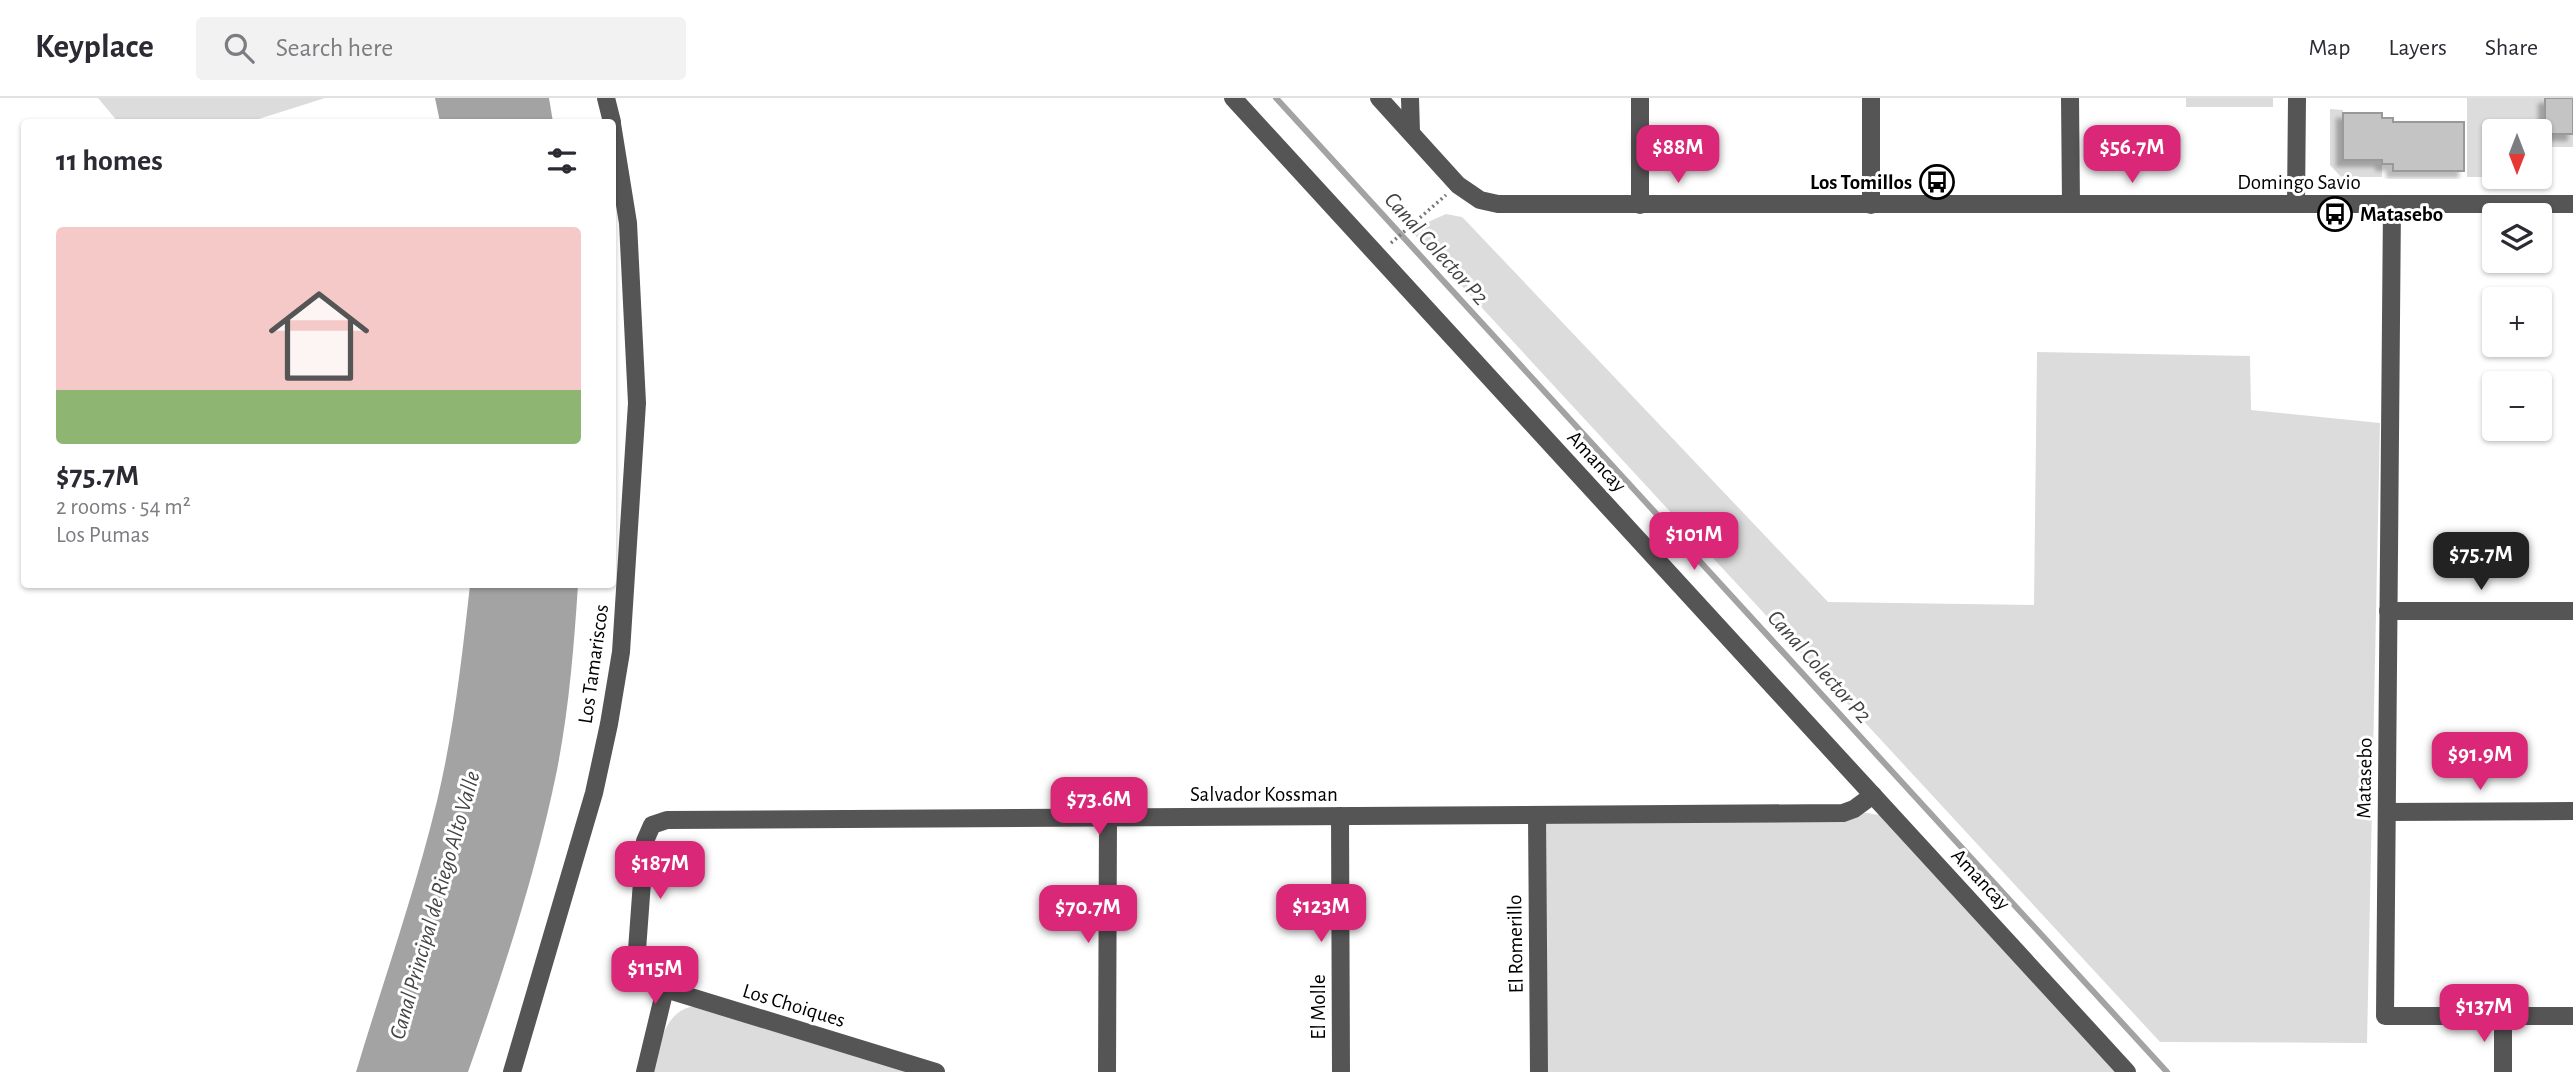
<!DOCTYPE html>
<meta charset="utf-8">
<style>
:root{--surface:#fff;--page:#f2f2f3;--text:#2b2b33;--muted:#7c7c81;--line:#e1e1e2;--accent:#db2777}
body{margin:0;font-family:"Alegreya Sans",sans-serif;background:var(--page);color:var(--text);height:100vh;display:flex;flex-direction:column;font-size:26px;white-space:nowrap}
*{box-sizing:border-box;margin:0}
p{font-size:23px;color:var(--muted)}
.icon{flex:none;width:38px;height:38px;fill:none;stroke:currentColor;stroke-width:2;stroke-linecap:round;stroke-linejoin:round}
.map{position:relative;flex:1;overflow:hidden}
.sheet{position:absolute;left:21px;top:21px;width:595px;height:469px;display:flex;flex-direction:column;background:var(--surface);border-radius:7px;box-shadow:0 2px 5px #0004}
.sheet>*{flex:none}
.needle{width:46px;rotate:180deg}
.tools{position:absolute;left:2482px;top:21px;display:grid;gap:14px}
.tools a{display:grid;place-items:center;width:70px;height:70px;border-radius:7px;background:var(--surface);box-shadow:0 2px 5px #0004;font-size:35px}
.price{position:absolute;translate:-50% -60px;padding:0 16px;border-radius:14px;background:var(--accent);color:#fff;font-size:23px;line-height:46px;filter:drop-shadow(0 2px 4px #0008)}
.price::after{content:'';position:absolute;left:50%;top:42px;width:21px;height:16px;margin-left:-10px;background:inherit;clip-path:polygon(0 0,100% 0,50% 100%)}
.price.current{background:#222;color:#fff}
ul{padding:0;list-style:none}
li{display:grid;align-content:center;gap:14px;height:371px;padding:0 35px}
li span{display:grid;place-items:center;height:217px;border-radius:7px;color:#555}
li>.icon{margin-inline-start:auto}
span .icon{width:126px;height:126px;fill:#fffc;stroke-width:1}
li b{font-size:30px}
h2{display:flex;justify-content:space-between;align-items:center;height:84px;padding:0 35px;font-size:30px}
header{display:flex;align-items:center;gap:42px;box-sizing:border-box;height:98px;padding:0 35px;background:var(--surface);border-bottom:2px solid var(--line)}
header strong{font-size:33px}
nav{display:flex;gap:38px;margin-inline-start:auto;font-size:24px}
.search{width:490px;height:63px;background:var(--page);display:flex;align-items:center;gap:18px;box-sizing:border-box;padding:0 24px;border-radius:7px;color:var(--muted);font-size:26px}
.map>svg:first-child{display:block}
.green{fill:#dcdcdc}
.water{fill:#a3a3a3}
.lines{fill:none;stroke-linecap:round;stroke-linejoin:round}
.stream{stroke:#a3a3a3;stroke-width:6}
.building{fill:#c4c4c4;stroke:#999;stroke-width:2;filter:url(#shadow)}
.path{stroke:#777;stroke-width:3.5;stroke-dasharray:2 3.5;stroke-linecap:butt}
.minor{stroke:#555;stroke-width:18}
.labels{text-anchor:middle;stroke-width:6;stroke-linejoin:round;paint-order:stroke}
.poi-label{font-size:21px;font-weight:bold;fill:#000;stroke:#fff;text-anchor:end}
.street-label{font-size:21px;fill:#000;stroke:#fff}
.water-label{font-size:23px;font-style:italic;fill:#444;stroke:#fff}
</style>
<header>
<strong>Keyplace</strong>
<div class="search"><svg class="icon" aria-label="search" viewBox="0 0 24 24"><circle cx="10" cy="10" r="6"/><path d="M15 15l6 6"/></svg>Search here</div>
<nav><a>Map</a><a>Layers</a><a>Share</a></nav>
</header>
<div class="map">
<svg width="2573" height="974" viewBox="0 0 2573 974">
<defs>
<filter id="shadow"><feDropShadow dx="-6" dy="6" stdDeviation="2" flood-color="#0004"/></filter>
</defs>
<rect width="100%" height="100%" fill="#fff"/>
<g class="green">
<polygon points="98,0 325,0 249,24 118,24"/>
<rect x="2186" y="0" width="87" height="9"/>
<polygon points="2467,0 2545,0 2573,36 2573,49 2539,49 2539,33 2494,33 2494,79 2467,79"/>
<polygon points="2330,11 2343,12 2343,61 2382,62 2382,79 2341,79 2330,67"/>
<polygon points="1446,116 1462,119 1467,124 1828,504 2034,507 2037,254 2250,258 2251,312 2380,325 2367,945 2160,944 1410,132"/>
<polygon points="1867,715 1879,717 1884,720 2116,974 1547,974 1544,724"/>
<path d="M690 909H695L907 974H652C659 951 663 916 690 909Z"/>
</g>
<g class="water">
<polygon points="435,0 549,0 553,24 440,24"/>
<path d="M470 487H578C574 548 569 611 557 672 536 775 503 875 468 974H356C383 884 415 794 437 703 454 632 462 559 470 487Z"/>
</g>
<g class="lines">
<polyline class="stream" points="1276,0 2167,974"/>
</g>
<g class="building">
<rect x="2545" y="0" width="28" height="36"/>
<polygon points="2343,15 2382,15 2382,20 2393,20 2393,24 2464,24 2464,73 2393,73 2393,66 2382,66 2382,62 2343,62"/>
</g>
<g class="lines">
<polyline class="path" points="1391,145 1446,97"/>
<g class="minor">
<polyline points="606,0 612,24"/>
<polyline points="1233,0 2127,974"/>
<polyline points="1379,0 1458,87 1480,102 1498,106 2573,106"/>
<polyline points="1410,0 1411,34"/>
<polyline points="1640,0 1640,107"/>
<polyline points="1871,0 1871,107"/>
<polyline points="2070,0 2071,106"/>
<polyline points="2296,106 2297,0"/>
<polyline points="2392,106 2385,918 2573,918"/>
<polyline points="2388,513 2573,513"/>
<polyline points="2387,714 2573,713"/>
<polyline points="1537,717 1539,974"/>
<polyline points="1340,718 1341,974"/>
<polyline points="512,974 594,695 609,626 621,554 637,305 628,125 612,26"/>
<polyline points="645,974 665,891"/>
<path d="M936 974 665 891C647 882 637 873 637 852L645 743 652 727 667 722 1843 715 1854 711 1873 697"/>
<polyline points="1107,974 1108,720"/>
<polyline points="2503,974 2503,918"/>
</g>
</g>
<defs>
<g id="bus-ring" transform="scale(1.75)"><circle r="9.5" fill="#fff" stroke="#000" stroke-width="1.5"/><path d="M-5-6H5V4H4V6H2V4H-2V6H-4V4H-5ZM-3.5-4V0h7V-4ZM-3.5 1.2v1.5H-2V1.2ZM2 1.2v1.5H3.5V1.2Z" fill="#000"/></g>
</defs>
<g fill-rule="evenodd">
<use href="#bus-ring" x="1937" y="84"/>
<use href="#bus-ring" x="2335" y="116"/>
</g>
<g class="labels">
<g class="poi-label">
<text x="1912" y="91">Los Tomillos</text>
<text x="2360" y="123" text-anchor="start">Matasebo</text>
</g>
<g class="street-label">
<text x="2299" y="91">Domingo Savio</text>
<text transform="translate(1597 363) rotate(47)" y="7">Amancay</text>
<text transform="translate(593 566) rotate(-82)" y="7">Los Tamariscos</text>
<text transform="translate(2364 680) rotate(-89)" y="7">Matasebo</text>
<text x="1264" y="703">Salvador Kossman</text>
<text transform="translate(1981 781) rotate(47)" y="7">Amancay</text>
<text transform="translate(1515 846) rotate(-91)" y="7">El Romerillo</text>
<text transform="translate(794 907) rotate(17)" y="7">Los Choiques</text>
<text transform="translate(1318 909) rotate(-90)" y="7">El Molle</text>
</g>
<g class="water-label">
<text transform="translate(1437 150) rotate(48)" y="8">Canal Colector P2</text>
<text transform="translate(1820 568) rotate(48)" y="8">Canal Colector P2</text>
<text transform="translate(434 807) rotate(-74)" y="8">Canal Principal de Riego Alto Valle</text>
</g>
</g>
</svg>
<div class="tools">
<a><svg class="needle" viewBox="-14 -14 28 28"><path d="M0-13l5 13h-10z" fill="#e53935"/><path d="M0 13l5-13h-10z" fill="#7c7c81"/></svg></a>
<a><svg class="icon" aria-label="layers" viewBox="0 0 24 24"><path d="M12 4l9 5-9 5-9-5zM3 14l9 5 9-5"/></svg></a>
<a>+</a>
<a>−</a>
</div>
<b class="price" style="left:1678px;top:87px">$88M</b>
<b class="price" style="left:2132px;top:87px">$56.7M</b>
<b class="price" style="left:1694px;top:474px">$101M</b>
<b class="price current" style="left:2481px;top:494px">$75.7M</b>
<b class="price" style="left:2480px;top:694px">$91.9M</b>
<b class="price" style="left:1099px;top:739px">$73.6M</b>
<b class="price" style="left:660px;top:803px">$187M</b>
<b class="price" style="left:1321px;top:846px">$123M</b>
<b class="price" style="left:1088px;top:847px">$70.7M</b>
<b class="price" style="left:655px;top:908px">$115M</b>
<b class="price" style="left:2484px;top:946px">$137M</b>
<section class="sheet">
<h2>11 homes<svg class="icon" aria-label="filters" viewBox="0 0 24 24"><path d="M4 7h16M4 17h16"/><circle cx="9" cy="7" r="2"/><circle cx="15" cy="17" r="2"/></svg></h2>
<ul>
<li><span style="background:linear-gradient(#f6c9c9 75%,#8fb573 0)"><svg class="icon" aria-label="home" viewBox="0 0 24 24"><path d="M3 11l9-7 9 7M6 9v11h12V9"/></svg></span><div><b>$75.7M</b><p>2 rooms · 54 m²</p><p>Los Pumas</p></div></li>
</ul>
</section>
</div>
